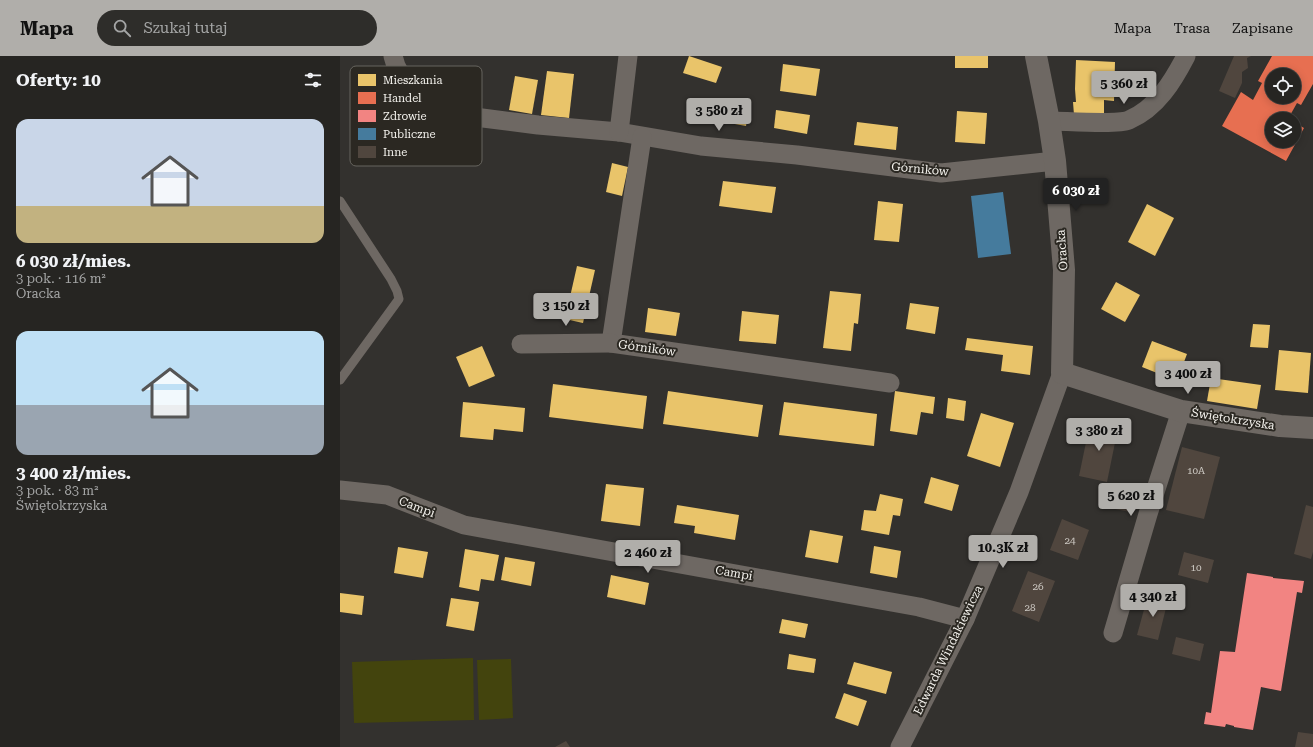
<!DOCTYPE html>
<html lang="pl">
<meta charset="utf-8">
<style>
:root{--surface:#262522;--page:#2e2d2a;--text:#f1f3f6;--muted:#a4a5a5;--line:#424240;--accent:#b0aeaa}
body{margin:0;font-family:"Roboto Serif",serif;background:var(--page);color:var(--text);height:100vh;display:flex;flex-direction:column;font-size:15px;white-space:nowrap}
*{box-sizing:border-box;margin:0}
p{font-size:13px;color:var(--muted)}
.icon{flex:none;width:22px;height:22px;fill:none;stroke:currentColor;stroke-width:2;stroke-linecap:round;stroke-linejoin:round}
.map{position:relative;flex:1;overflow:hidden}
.side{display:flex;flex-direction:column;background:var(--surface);width:340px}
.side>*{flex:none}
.fabs{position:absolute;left:925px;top:12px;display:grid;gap:8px}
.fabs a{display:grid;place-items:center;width:36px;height:36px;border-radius:50%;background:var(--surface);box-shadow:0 2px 10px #0003,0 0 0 1px var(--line);font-size:20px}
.price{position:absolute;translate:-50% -34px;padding:0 9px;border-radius:4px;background:var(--accent);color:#111;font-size:13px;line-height:26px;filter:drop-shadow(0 1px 2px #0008)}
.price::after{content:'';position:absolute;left:50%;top:24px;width:12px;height:9px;margin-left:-6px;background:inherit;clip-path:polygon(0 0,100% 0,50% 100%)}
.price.selected{background:#222;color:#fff}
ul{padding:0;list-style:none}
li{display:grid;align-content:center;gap:8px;height:212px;padding:0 16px}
li span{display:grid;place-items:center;height:124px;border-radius:12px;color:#555}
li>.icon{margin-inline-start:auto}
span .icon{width:72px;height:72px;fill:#fffc;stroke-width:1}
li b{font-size:17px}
h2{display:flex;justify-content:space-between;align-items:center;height:48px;padding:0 16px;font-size:17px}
header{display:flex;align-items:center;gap:24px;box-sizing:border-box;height:56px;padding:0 20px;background:var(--accent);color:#111}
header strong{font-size:19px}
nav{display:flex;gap:22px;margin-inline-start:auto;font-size:14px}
.search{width:280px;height:36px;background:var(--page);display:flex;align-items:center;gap:10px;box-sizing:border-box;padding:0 14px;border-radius:22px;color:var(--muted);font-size:15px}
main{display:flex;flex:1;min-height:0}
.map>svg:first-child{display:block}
.green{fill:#43440d}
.homes{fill:#e9c46a}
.shops{fill:#e76f51;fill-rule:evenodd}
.health{fill:#f28482}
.public{fill:#457b9d}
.building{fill:#50463e}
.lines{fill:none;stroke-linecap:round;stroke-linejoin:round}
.service{stroke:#6e6863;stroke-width:9}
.minor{stroke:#6e6863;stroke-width:19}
.tertiary{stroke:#6e6863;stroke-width:22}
.labels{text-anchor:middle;stroke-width:4;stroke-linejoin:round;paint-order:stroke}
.number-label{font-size:10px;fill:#cbc7c1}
.street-label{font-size:12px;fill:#f4f2ed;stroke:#2b2822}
.key{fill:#2b2822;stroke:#67655f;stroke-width:1}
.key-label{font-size:11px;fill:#f4f2ed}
</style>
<header>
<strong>Mapa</strong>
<div class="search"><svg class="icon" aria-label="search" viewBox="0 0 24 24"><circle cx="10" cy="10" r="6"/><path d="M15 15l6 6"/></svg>Szukaj tutaj</div>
<nav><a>Mapa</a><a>Trasa</a><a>Zapisane</a></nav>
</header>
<main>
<section class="side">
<h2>Oferty: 10<svg class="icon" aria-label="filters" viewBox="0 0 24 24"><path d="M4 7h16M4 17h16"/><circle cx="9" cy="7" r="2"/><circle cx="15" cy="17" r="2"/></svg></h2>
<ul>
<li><span style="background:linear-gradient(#c9d6e8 70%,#c2b280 0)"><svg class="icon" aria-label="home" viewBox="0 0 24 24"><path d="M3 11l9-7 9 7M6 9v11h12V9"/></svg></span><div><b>6 030 zł/mies.</b><p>3 pok. · 116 m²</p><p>Oracka</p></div></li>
<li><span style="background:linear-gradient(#bfe0f5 60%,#9aa5b1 0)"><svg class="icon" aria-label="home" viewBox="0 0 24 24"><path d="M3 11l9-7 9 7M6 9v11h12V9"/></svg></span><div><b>3 400 zł/mies.</b><p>3 pok. · 83 m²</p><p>Świętokrzyska</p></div></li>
</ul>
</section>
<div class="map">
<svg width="973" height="691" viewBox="0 0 973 691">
<rect width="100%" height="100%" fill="#33312e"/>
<g class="green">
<polygon points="133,602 134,664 14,667 12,606"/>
<polygon points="171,603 173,662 139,664 137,604"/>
</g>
<g class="homes">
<polygon points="349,0 382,11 376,27 343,17"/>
<rect x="615" y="0" width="33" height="12"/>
<polygon points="736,4 775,6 774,45 764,44 764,60 734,59 733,46 736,46 735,33"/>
<polygon points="443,8 480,13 476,40 440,35"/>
<polygon points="207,15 234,18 229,62 201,59"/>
<polygon points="175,20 198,24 192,58 169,54"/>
<polygon points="382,42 410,47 406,70 378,65"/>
<polygon points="436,54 470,59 467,78 434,72"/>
<polygon points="617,55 647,57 645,88 615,86"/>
<polygon points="517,66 558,71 556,94 514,89"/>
<polygon points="272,107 288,111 282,140 266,136"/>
<polygon points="383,125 436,131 432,157 379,150"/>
<polygon points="538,145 563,148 559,186 534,184"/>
<polygon points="807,148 834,162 815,200 788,186"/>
<polygon points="237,210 255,214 243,267 225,263"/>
<polygon points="776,226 800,239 785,266 761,253"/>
<polygon points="490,235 521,238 518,268 514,267 511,295 483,292"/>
<polygon points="570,247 599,251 595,278 566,273"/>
<polygon points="308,252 340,257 336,280 305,276"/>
<polygon points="402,255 439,259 436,288 399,285"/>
<polygon points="913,268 930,269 928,292 910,291"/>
<polygon points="627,282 693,290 690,319 661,315 663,299 625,294"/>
<polygon points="812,285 847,298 837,325 802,311"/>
<polygon points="142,290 155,320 129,331 116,301"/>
<polygon points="939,294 971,297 968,337 935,334"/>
<polygon points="871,322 921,329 917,353 867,345"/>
<polygon points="213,328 307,340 303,373 209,361"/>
<polygon points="328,335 423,349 418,381 323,368"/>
<polygon points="555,335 595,341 593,358 581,356 577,379 550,375"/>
<polygon points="608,342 626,345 624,365 606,362"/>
<polygon points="123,346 185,352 183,376 154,373 153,384 120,381"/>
<polygon points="444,346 537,358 534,390 439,379"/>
<polygon points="641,357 674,367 660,411 627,400"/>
<polygon points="591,421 619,429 612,455 584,447"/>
<polygon points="266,428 304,432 300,470 261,465"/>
<polygon points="540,438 563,443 560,460 553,459 549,479 521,474 524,454 536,455"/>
<polygon points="337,449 399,459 395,484 354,477 355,470 334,467"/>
<polygon points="470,474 503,480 498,507 465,501"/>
<polygon points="534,490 561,495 557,522 530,517"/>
<polygon points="58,491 88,496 83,522 54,517"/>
<polygon points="125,493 159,499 154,525 141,523 139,535 119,531"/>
<polygon points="165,501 195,506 191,530 161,524"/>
<polygon points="271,519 309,527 305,549 267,541"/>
<polygon points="0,537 24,540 22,559 0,556"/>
<polygon points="111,542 139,546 134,575 106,570"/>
<polygon points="442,563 468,568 465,582 439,577"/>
<polygon points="449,598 476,603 474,617 447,613"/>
<polygon points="514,606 552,616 546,638 507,628"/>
<polygon points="504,637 527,645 518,670 495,662"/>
</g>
<path class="shops" d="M932 0H973V28L961 49 957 47 948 63H932V85H954V66L964 72 946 105 882 70 901 36 913 44 922 27 918 25ZM932 19H954V41H932Z"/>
<polygon class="health" points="907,517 933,521 933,522 964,525 962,537 957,536 941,635 921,631 913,674 894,671 894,670 886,668 885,671 864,668 866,656 871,657 880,595 895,596"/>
<polygon class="public" points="663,136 671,198 638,202 631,140"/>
<g class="building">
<polygon points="894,0 911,0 907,2 908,12 902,16 902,27 895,42 879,35"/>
<polygon points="750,367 778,372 767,426 739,420"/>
<polygon points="842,391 880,401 864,463 826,454"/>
<polygon points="767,430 795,436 790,456 765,451 768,441 765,440"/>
<polygon points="966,449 973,451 973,496 971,503 954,498"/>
<polygon points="722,463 749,474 738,504 710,494"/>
<polygon points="844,496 874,504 868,527 838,519"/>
<polygon points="688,515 715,525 699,566 672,555"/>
<polygon points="808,539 828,544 818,584 797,579"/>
<polygon points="836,581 864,588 860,605 832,598"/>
<polygon points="958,676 973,678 973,691 955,691"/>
<polygon points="226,685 230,691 215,691"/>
</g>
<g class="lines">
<polyline class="service" points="0,145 51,223 57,235 59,243 0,324"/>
<g class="minor">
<polyline points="53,0 56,10 66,29 85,47 119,59 198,69 279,76 361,90 457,99 601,117 715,105"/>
<path d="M709 65C725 65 777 69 789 64 817 52 833 25 846 0"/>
<polyline points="279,76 288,0"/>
<polyline points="302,81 271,287 550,327"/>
<polyline points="181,288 271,287"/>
<polyline points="0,434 47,439 124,469 579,551 625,563"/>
<polyline points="773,577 808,458 841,355"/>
<polyline points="560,691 625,563 679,436 722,317"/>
</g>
<polyline class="tertiary" points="696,0 709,65 715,105 724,214 722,317 841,355 940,370 973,372"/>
</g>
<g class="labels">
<g class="number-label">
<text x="856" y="418">10A</text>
<text x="730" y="488">24</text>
<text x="856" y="515">10</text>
<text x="698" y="534">26</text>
<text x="690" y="555">28</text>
</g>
<g class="street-label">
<text transform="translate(580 113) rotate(5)" y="4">Górników</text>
<text transform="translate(722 194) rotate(-94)" y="4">Oracka</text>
<text transform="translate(307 292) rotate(8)" y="4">Górników</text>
<text transform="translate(893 363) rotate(9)" y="4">Świętokrzyska</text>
<text transform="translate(77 451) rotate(21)" y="4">Campi</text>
<text transform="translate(394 517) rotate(10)" y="4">Campi</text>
<text transform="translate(608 594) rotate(-64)" y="4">Edwarda Windakiewicza</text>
</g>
</g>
<rect x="10" y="10" width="132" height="100" rx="6" class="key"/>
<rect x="18" y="18" width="18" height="12" fill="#e9c46a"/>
<rect x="18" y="36" width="18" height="12" fill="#e76f51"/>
<rect x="18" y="54" width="18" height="12" fill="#f28482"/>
<rect x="18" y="72" width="18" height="12" fill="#457b9d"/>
<rect x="18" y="90" width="18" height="12" fill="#50463e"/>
<g class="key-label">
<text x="43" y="28">Mieszkania</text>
<text x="43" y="46">Handel</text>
<text x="43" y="64">Zdrowie</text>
<text x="43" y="82">Publiczne</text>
<text x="43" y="100">Inne</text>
</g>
</svg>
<div class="fabs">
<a><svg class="icon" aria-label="locate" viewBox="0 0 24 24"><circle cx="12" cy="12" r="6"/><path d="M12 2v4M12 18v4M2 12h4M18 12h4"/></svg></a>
<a><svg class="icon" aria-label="layers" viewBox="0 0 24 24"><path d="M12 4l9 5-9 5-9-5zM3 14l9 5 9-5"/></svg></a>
</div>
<b class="price" style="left:784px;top:49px">5 360 zł</b>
<b class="price" style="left:379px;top:76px">3 580 zł</b>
<b class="price selected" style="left:736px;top:156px">6 030 zł</b>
<b class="price" style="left:226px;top:271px">3 150 zł</b>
<b class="price" style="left:848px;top:339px">3 400 zł</b>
<b class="price" style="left:759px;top:396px">3 380 zł</b>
<b class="price" style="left:791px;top:461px">5 620 zł</b>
<b class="price" style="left:663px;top:513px">10.3K zł</b>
<b class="price" style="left:308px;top:518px">2 460 zł</b>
<b class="price" style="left:813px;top:562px">4 340 zł</b>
</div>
</main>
